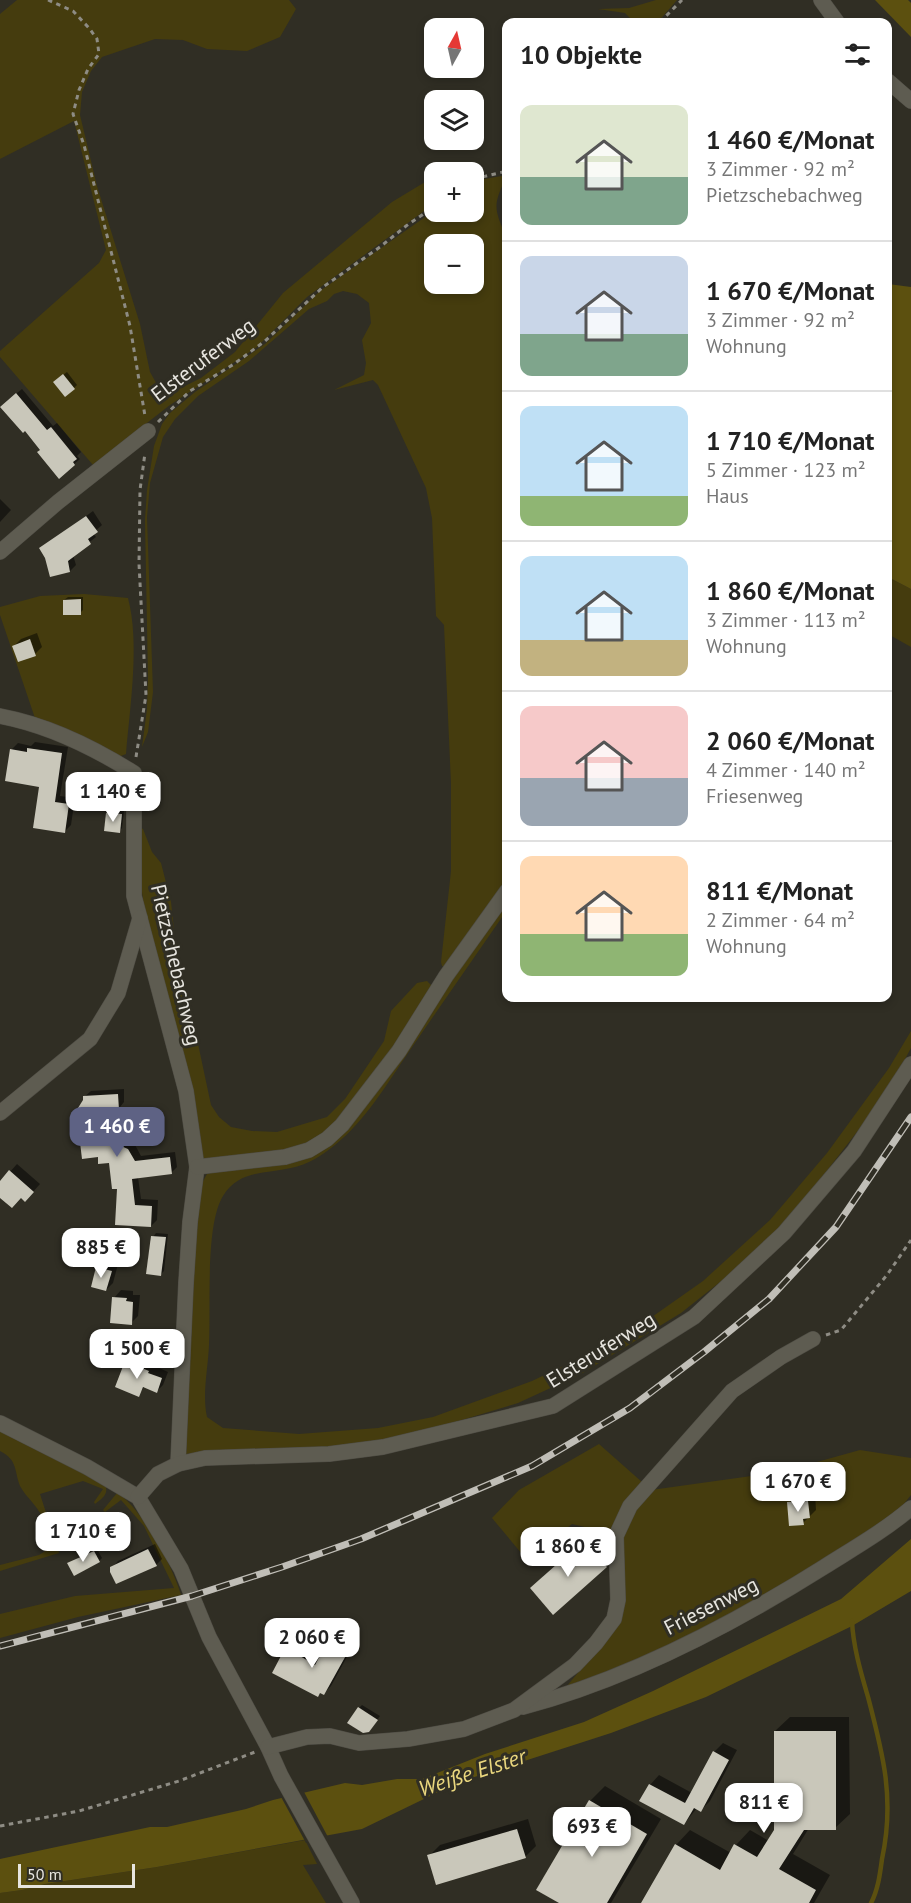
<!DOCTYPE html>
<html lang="de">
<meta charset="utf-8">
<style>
:root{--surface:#fff;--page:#f6f6f6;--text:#222;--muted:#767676;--line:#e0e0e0;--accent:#5e6284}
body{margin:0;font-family:"PT Sans",sans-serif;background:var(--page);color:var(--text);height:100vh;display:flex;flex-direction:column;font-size:22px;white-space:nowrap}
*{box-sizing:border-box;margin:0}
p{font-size:20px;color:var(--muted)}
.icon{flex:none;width:33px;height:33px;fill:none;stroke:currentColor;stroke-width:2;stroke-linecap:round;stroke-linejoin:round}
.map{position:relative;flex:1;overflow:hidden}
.details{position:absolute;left:502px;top:18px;width:390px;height:984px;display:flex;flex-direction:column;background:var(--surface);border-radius:12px;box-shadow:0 3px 9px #0003}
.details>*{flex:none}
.needle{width:39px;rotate:8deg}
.fabs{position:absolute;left:424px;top:18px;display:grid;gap:12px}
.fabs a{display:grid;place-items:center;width:60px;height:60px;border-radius:12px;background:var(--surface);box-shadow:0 3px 9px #0003;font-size:30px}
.scale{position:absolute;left:18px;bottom:15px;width:117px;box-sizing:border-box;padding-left:6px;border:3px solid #e7e5df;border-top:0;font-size:16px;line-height:21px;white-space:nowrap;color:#e7e5df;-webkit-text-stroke:4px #302e24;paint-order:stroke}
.price{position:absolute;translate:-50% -51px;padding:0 14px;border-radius:12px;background:#fff;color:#222;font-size:20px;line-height:39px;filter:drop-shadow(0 2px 3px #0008)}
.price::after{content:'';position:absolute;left:50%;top:36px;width:18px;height:14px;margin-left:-9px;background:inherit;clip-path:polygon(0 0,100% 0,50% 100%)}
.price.on{background:var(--accent);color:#fff}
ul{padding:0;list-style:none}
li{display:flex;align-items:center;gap:18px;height:150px;padding:0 18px}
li+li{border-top:2px solid var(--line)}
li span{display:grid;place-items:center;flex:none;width:168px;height:120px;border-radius:12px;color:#555}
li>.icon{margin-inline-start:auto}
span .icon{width:72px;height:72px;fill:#fffc;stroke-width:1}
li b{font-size:26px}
h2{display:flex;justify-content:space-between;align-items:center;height:72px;padding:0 18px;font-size:26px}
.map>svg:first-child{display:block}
.green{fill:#453c0e;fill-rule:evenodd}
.water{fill:#5c500f}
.pier{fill:#302e24}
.shadow{fill:#0007}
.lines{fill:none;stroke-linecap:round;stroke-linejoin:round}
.stream{stroke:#5c500f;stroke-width:4.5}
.building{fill:#c9c7ba}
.minor-casing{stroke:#4e4c44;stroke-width:16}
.path{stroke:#8e8c84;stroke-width:3;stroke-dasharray:4.5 4.5;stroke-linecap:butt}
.minor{stroke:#5e5c51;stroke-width:15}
.rail-casing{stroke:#c0beb7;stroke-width:7}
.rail{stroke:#302e24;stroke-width:4.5;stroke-dasharray:14;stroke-linecap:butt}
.labels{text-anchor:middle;stroke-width:6;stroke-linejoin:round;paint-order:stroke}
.street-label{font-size:21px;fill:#e7e5df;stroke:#302e24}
.water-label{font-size:22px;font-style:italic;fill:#ead77e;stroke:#302e24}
</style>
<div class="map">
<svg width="911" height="1903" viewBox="0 0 911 1903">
<rect width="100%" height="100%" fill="#302e24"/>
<g class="green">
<polygon points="17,0 289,0 296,9 280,37 247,51 207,49 183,40 155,39 102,57 91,71 82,92 80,115 97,186 140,324 150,372 159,388 173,392 201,378 235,352 283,293 392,202 435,176 435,203 307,297 257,347 170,405 93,465 0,357 0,351 99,263 106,250 74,121 0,159 0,14"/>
<polygon points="656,0 677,0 658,22 634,22 625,13 598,9 629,8"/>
<path d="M507 175C493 206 493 206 507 239V882L445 967 442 966 441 962 451 871V784L444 625 436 616 432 518 426 488 378 385 373 380 334 390 364 375 366 363 362 340 371 323 369 303 357 294 343 291 334 294 327 301 309 309 249 361 198 396 175 419 163 437 150 483 147 517 153 692 148 732 142 747 147 709 148 678 145 520 147 490 154 446 162 424 170 413 195 392 265 344 320 291 435 210V212H474V183L479 180ZM435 244H474V284H435Z"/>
<polygon points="888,577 911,589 911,647 888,634"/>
<path d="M84 594 128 598C140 643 130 706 126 754L118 757 36 721 0 615V607L40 596Z"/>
<path d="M141 828 143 829 152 852 161 863 171 902 179 975 197 1039 211 1105 219 1117 231 1127 252 1131 277 1132 327 1117 345 1099 384 1041 391 1011 417 983 427 981 432 986 368 1087 322 1135 285 1153 208 1161 201 1157 155 945C139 908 140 869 141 828Z"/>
<path d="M507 899V910C474 958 441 1005 408 1053 387 1084 365 1121 335 1145 322 1155 308 1165 291 1168 265 1174 239 1170 223 1196 205 1225 211 1308 209 1345 208 1369 202 1394 207 1417L223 1428 299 1434 378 1428 433 1417 532 1381 622 1338 703 1281 770 1220 827 1153 889 1068 911 1031V1048L905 1059 867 1119 790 1218 744 1263 681 1313 581 1374 518 1403 402 1438 328 1448 249 1449 186 1454 195 1248 202 1183 207 1174 221 1169 335 1135Z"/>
<path d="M0 1429 105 1484C109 1494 103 1498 95 1504L94 1502 103 1489 83 1481 40 1494 59 1553 0 1571V1565L39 1555 47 1550C51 1531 44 1516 32 1502 28 1497 23 1492 20 1486 14 1471 18 1460 0 1451Z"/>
<polygon points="599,1444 651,1490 781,1472 860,1450 911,1458 911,1495 894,1516 718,1625 562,1692 620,1622 611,1550 589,1528 572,1524 527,1560 492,1518 519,1490"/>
<path d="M117 1493C141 1506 174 1569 181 1595L78 1617 0 1638V1614L75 1596 174 1588 144 1526 121 1500 105 1512 103 1510Z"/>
<polygon points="305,1840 317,1864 303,1865 326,1903 0,1903 0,1893 22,1890 45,1884 157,1867"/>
</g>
<g class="water">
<polygon points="875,0 908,0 911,3 911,37"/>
<polygon points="888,284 911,287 911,589 888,577"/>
<polygon points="911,1539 911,1591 852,1626 706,1697 611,1733 459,1782 362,1829 157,1867 45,1884 22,1890 0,1893 0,1859 150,1827 167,1827 246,1809 273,1800 345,1783 362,1785 397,1779 422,1779 485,1754 584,1722 653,1691 841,1599"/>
</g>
<polygon class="pier" points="303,1790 329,1839 306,1843 280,1795"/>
<g class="shadow">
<polygon points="67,372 77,385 74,388 58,379"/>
<polygon points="22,389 53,426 57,423 81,452 77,456 80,459 74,464 42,450 7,401"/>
<polygon points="0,499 11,510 0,522"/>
<polygon points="93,511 102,525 93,533 96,537 73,555 76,565 70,571 47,557 41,549"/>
<polygon points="68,597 83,597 83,610 80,613 64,600"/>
<polygon points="37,633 42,647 35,654 14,646 21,639"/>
<polygon points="35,742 68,747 60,796 75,798 71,825 65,831 41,786 11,750 18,743 31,746"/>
<polygon points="111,810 124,811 122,828 119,832 108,813"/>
<polygon points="124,1089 124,1102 120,1107 122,1130 125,1129 127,1141 134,1143 141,1156 175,1152 177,1167 171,1173 138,1177 141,1199 158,1200 157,1220 151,1226 119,1187 110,1161 99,1156 81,1134 86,1128 84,1097 91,1091"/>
<polygon points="17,1164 40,1184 32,1193 21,1197 0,1196 0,1183"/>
<polygon points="156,1233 168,1234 164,1271 161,1274 153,1237"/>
<polygon points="105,1261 118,1264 113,1283 106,1290 98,1268"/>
<polygon points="121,1290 133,1291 133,1295 140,1295 138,1316 131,1323 114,1298"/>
<polygon points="133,1356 168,1372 163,1385 157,1391 145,1386 138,1395 127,1362"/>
<polygon points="815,1494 816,1510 803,1523 789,1503 796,1496"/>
<polygon points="593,1533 614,1557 606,1566 540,1580"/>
<polygon points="155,1544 162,1559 156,1565 112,1568 118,1561"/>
<polygon points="97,1549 102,1558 99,1561 69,1563 90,1551 90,1553"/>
<polygon points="338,1633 355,1642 331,1686 324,1693 274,1672 284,1653 291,1646 300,1650 303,1647 321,1657 331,1640"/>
<polygon points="362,1705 380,1716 372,1727 359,1708"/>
<polygon points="790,1717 849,1717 850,1814 835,1828 809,1828 793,1854 830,1875 814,1903 643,1903 676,1845 690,1830 731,1853 736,1845 750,1830 769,1841 776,1831 775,1731"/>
<polygon points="723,1743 737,1750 710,1801 701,1810 697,1808 684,1824 641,1800 650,1785 659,1775 692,1793 714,1752"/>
<polygon points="605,1786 661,1819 611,1903 562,1903 590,1801"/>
<polygon points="528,1819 536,1846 525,1857 429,1856 440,1845"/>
</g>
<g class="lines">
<path class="stream" d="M852 1621C853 1646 861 1673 868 1697 883 1754 895 1799 882 1859 880 1874 878 1890 871 1903"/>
</g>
<g class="building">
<polygon points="63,374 75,389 65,397 53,382"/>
<polygon points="16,393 47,430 51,427 77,459 73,462 75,465 59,479 37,452 40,450 25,431 23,433 0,407"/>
<polygon points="86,516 98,532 88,539 91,544 68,561 70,572 50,577 45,558 39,548"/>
<polygon points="81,599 81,615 63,615 63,600"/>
<polygon points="30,639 36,656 18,662 12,646"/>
<polygon points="27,748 62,753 55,802 69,804 65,833 33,828 39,787 5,781 10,749 27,752"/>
<polygon points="106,813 122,814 120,833 104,831"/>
<polygon points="118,1094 119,1110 115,1110 116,1135 120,1134 121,1146 128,1149 135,1161 170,1157 172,1174 132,1179 135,1205 152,1206 151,1227 115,1225 117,1189 112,1189 109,1163 98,1164 98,1157 82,1159 79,1134 85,1133 84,1117 78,1108 83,1100 83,1096"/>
<polygon points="9,1170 34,1192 25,1202 21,1198 12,1208 0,1198 0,1181"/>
<polygon points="151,1236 166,1237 161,1276 146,1274"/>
<polygon points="96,1267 112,1271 106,1291 91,1287"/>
<polygon points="112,1297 127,1298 126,1301 133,1302 132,1325 110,1323"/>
<polygon points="125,1361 149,1371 148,1373 162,1378 157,1393 143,1387 139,1397 115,1387"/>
<polygon points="808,1501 810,1518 803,1519 804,1525 789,1526 787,1502"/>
<polygon points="583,1541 607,1567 553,1615 530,1588"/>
<polygon points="148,1549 157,1566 116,1584 110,1572 110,1567"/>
<polygon points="94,1551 100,1562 74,1576 67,1563"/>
<polygon points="329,1639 349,1650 324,1695 320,1693 318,1697 272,1673 283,1652 292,1657 295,1653 315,1665"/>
<polygon points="358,1707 378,1720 369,1732 363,1733 347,1723"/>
<polygon points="774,1731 836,1731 836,1830 804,1830 779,1869 816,1890 809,1903 641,1903 675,1844 720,1870 734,1844 757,1857 774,1830"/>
<polygon points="713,1751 729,1760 701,1812 694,1808 684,1825 639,1801 649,1784 685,1803"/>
<polygon points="589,1800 647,1834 607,1903 559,1903 536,1890"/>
<polygon points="517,1829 526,1858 436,1885 427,1855"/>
</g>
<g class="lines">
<g class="minor-casing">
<g id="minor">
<polyline points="821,0 837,22"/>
<polyline points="888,81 911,101"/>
<polyline points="0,552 58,502 148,431"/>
<path d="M0 716C48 725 93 747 134 773V896L186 1091 197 1167 190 1222 186 1283 178 1464"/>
<polyline points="0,1113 90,1039 118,993 140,918"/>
<polyline points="197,1167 285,1157 309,1150 327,1139 342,1125 399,1051 446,976 507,891"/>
<polyline points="0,1423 87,1467 138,1497 181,1569 209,1637 268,1747 281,1776 352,1903"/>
<polyline points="138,1497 158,1474 178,1464 205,1458 329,1454 383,1447 553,1406 694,1317 784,1233 854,1151 911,1064"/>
<path d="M523 1707C626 1680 735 1623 824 1567 854 1548 884 1531 911 1508"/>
<polyline points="268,1747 307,1737 330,1736 359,1743 408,1739 464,1729 514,1710 575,1665 596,1643 614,1619 618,1600 616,1536 630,1506 732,1391 781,1357 813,1339"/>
</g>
</g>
<g class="path">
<polyline points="48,0 73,11 89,28 97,39 99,54 88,69 79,90 73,114 84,145 130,326 145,416"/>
<polyline points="660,22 682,0"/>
<polyline points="474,179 507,171"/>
<polyline points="158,422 190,391 234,364 265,341 323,287 380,247 406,226 435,206"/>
<polyline points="136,757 146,695 139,564 140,490 145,453"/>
<polyline points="826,1335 841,1330 887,1275 911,1240"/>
<polyline points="0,1826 79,1811 179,1781 255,1752"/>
</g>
<use href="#minor" class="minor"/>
<g class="rail-casing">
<polyline id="rail" points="0,1646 192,1596 282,1567 361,1539 532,1466 630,1408 704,1352 769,1299 836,1227 911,1117"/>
</g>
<use href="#rail" class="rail"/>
</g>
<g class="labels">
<g class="street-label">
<text transform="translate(203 360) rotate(-37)" y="7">Elsteruferweg</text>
<text transform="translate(176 965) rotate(77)" y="7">Pietzschebachweg</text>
<text transform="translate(601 1350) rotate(-32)" y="7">Elsteruferweg</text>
<text transform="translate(711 1606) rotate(-27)" y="7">Friesenweg</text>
</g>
<g class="water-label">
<text transform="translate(472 1772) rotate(-18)" y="8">Weiße Elster</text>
</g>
</g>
</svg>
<div class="fabs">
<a><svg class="needle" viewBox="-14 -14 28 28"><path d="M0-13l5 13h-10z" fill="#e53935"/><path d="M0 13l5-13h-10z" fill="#767676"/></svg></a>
<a><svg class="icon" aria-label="layers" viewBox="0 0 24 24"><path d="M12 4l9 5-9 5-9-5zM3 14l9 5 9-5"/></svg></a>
<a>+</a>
<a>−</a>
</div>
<div class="scale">50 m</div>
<b class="price" style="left:113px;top:823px">1 140 €</b>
<b class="price on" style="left:117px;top:1158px">1 460 €</b>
<b class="price" style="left:101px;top:1279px">885 €</b>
<b class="price" style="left:137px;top:1380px">1 500 €</b>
<b class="price" style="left:798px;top:1513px">1 670 €</b>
<b class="price" style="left:83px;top:1563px">1 710 €</b>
<b class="price" style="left:568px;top:1578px">1 860 €</b>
<b class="price" style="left:312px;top:1669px">2 060 €</b>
<b class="price" style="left:764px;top:1834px">811 €</b>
<b class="price" style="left:592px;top:1858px">693 €</b>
<section class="details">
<h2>10 Objekte<svg class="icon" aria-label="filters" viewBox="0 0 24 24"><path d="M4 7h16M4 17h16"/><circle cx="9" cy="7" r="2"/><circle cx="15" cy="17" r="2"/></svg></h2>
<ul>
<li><span style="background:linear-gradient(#dfe7d0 60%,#7fa58c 0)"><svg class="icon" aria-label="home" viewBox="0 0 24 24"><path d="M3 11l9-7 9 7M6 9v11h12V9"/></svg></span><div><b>1 460 €/Monat</b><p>3 Zimmer · 92 m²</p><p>Pietzschebachweg</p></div></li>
<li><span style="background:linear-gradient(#c9d6e8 65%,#7fa58c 0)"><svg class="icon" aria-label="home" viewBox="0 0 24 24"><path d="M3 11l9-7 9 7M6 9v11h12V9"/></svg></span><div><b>1 670 €/Monat</b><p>3 Zimmer · 92 m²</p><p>Wohnung</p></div></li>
<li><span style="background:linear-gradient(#bfe0f5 75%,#8fb573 0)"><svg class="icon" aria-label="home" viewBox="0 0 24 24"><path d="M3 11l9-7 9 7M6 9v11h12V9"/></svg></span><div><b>1 710 €/Monat</b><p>5 Zimmer · 123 m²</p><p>Haus</p></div></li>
<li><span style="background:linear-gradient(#bfe0f5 70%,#c2b280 0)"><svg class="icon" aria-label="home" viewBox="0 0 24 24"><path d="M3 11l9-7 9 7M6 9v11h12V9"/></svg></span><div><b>1 860 €/Monat</b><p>3 Zimmer · 113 m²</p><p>Wohnung</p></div></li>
<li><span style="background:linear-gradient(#f6c9c9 60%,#9aa5b1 0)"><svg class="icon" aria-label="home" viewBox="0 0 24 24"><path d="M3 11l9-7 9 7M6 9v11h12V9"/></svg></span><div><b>2 060 €/Monat</b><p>4 Zimmer · 140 m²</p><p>Friesenweg</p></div></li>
<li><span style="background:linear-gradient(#ffd9b3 65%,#8fb573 0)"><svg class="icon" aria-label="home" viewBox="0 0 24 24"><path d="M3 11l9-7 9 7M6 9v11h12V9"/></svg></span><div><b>811 €/Monat</b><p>2 Zimmer · 64 m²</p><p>Wohnung</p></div></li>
</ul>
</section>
</div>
